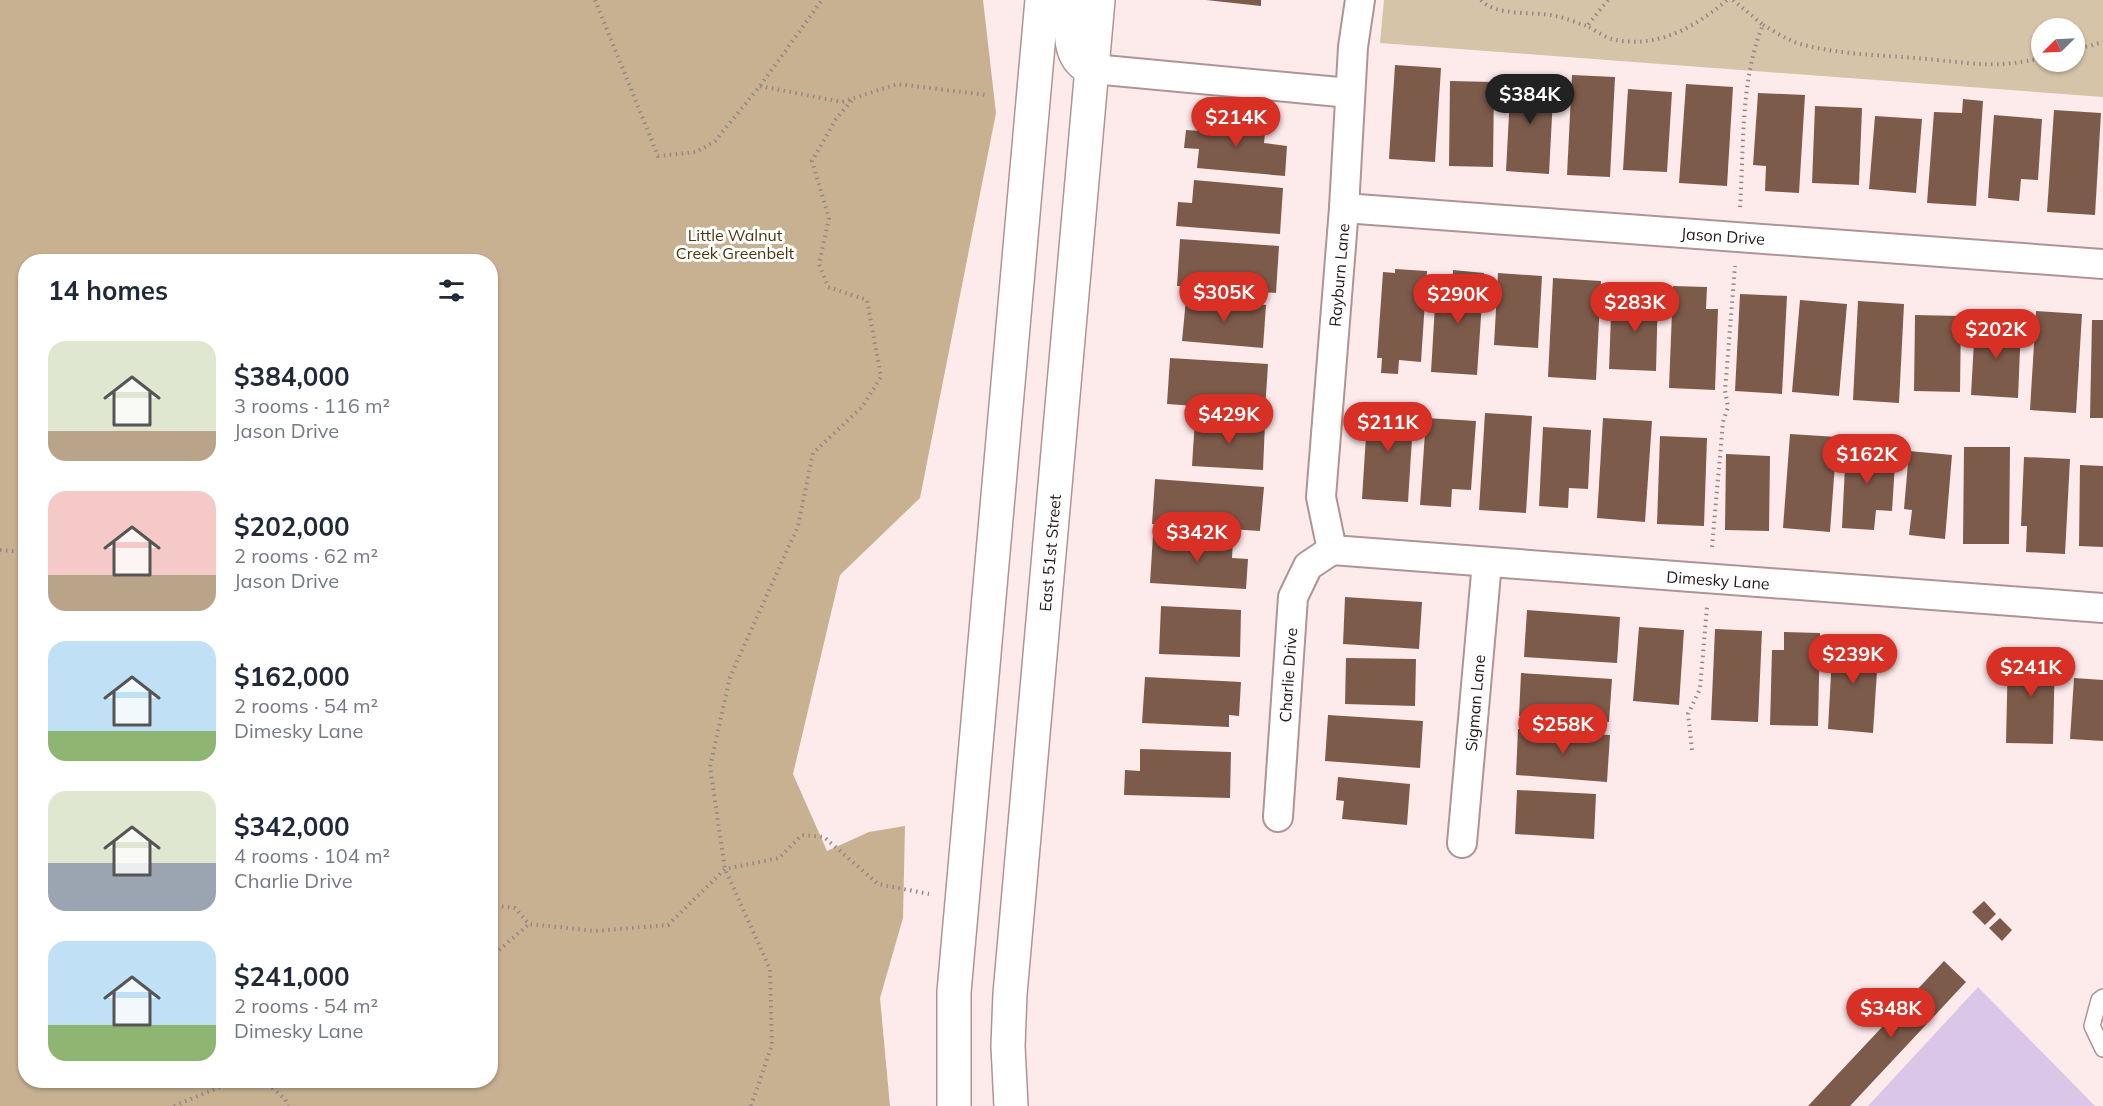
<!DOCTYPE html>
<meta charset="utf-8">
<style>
:root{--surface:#fff;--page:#f6f6f7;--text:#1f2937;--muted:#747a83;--accent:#d93025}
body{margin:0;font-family:Mulish,sans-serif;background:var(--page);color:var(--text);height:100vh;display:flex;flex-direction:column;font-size:22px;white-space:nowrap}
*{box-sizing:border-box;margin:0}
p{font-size:20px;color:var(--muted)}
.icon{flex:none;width:33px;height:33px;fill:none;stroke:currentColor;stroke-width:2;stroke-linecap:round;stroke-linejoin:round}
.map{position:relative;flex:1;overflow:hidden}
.drawer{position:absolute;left:18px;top:254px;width:480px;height:834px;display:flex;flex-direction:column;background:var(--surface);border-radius:24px;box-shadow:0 2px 4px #0004}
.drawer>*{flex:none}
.needle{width:39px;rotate:246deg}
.tools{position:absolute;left:2031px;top:18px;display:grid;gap:12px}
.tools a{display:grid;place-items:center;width:54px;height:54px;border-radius:50%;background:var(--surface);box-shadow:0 2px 4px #0004;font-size:30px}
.price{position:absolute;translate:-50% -51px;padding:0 14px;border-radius:21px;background:var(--accent);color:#fff;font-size:20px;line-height:39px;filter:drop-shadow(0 2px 3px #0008)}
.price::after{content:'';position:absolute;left:50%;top:36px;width:18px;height:14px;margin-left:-9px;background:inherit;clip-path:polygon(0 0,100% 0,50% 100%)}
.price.active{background:#222;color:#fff}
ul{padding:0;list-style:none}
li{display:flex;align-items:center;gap:18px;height:150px;padding:0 30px}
li span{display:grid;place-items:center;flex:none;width:168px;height:120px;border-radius:18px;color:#555}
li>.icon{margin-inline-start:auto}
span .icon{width:72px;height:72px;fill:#fffc;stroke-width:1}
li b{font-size:26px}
h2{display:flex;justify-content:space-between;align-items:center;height:72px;padding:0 30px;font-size:26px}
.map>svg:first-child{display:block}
.green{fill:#d6c4a8;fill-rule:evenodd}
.forest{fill:#c7b191;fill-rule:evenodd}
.water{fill:#dac6e7}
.building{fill:#7d5b4b}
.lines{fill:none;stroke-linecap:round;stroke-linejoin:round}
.service-casing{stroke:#af9495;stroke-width:18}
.minor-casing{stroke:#af9495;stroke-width:32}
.tertiary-casing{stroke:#af9495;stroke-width:36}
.path{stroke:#958788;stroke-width:4;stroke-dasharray:1.5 4.5;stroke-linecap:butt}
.service{stroke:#fff;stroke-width:15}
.minor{stroke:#fff;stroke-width:28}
.tertiary{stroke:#fff;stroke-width:33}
.labels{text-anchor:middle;stroke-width:6;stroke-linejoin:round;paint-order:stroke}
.park-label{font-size:16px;fill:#4c350a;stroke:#fff}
.street-label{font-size:16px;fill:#221818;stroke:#fff}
</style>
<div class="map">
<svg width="2103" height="1106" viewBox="0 0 2103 1106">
<rect width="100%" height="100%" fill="#fdebec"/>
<path class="green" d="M1384 0H2103V97L1380 43ZM2042 28H2074V62H2042Z"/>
<path class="forest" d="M0 0H983L996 113 920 498 840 575 793 774 827 851 869 832 905 826 903 918 880 998 890 1106H0ZM26 261H490V1080H26Z"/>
<polygon class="water" points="1978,987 2095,1106 1868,1106"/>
<g class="building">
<polygon points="1206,0 1261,0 1261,6"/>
<polygon points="1395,65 1441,68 1435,162 1389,159"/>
<polygon points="1572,75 1615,77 1610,177 1567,175"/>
<polygon points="1511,76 1554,78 1549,174 1506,171"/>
<polygon points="1450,81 1494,82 1493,167 1449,166"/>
<polygon points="1686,84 1733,87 1727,186 1679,183"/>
<polygon points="1628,89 1672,92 1667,172 1623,170"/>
<polygon points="1758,93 1805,95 1799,193 1765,191 1766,166 1753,165"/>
<polygon points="1963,99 1983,101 1976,206 1927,203 1934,112 1962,113"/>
<polygon points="1815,106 1862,108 1859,185 1812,183"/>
<polygon points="2054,110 2101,113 2095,215 2047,212"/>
<polygon points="1994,115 2042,119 2038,180 2021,179 2019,201 1988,198"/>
<polygon points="1875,116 1922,119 1916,193 1869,189"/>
<polygon points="1202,118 1266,124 1264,143 1287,146 1285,176 1197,168 1199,149 1184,148 1186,130 1200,131"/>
<polygon points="1194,180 1283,188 1280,234 1176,226 1178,202 1192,203"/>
<polygon points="1180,239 1279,246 1276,293 1177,286"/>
<polygon points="1395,269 1427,271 1421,362 1399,360 1398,374 1381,373 1382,358 1377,358 1383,272 1395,273"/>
<polygon points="1453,270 1484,273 1477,375 1431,372 1436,288 1452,290"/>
<polygon points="1498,273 1542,276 1538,348 1494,345"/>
<polygon points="1553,278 1601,281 1596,380 1548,377"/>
<polygon points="1673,286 1707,287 1706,309 1718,309 1715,390 1669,388"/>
<polygon points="1624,291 1658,292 1656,371 1609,369 1611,315 1623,315"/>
<polygon points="1740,294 1787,296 1782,394 1735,391"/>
<polygon points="1186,299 1266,305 1263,348 1182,341"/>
<polygon points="1800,300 1847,304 1839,396 1792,392"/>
<polygon points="1858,301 1904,304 1899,403 1853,400"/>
<polygon points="2036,311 2082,314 2076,413 2030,410"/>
<polygon points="1915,315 1961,316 1960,392 1914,391"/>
<polygon points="2092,320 2103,320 2103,418 2090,418"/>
<polygon points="1975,323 2021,325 2018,398 1971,395"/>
<polygon points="1170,358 1268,364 1265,411 1167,404"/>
<polygon points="1368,404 1414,407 1408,502 1362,499"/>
<polygon points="1485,413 1532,416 1526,513 1479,510"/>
<polygon points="1426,418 1476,421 1471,490 1452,489 1451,507 1420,505"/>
<polygon points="1603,418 1652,421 1645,522 1597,518"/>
<polygon points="1195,419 1265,423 1263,470 1192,466"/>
<polygon points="1543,427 1591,430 1588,489 1569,488 1568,508 1539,506"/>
<polygon points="1790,434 1837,437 1830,532 1783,528"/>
<polygon points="1660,436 1707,438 1704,526 1657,524"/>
<polygon points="1846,445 1896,448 1892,511 1876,510 1874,530 1842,528"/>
<polygon points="1964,447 2010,447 2009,544 1963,544"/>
<polygon points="1909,451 1952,455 1945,539 1909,535 1912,510 1904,509"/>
<polygon points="1726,454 1770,456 1769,531 1725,530"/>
<polygon points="2024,457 2070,459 2065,554 2026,552 2027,526 2021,526"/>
<polygon points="2080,465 2103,466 2103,547 2079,546"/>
<polygon points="1155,479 1264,487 1260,531 1152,524"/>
<polygon points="1153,535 1233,541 1232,558 1248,559 1246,589 1150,583"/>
<polygon points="1345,597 1422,602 1419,649 1343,644"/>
<polygon points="1161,606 1241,610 1240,657 1159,654"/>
<polygon points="1527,610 1620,617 1617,663 1524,657"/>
<polygon points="1639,627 1684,630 1679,705 1633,701"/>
<polygon points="1715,629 1762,631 1758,722 1711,720"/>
<polygon points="1784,632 1820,633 1818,726 1770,725 1772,650 1784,650"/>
<polygon points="1833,637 1879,640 1873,733 1828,729"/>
<polygon points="2008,652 2055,652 2053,744 2006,743"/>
<polygon points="1346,658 1416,659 1415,706 1345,704"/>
<polygon points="1521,673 1612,679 1609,722 1519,716"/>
<polygon points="1145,677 1241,682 1239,716 1229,715 1229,727 1142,723"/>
<polygon points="2074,678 2103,680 2103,741 2070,739"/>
<polygon points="1328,715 1423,721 1420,768 1325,761"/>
<polygon points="1518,729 1610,735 1607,782 1516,775"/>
<polygon points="1140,749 1231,752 1230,798 1124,795 1125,770 1140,771"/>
<polygon points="1338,777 1410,784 1407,825 1342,819 1344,801 1336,800"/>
<polygon points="1517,790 1596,794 1594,839 1515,834"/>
<polygon points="1984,901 1996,914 1985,925 1972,912"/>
<polygon points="2000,918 2012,930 2002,941 1989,928"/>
<polygon points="1944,961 1966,982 1850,1106 1808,1106"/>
</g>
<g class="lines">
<g class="service-casing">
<polyline id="service" points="2103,997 2099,1000 2092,1026 2103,1049"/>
</g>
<g class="minor-casing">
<g id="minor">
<polyline points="1093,69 1350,93"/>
<polyline points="1344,208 2103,264"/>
<polyline points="1332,550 2103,608"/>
<polyline points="1332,550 1321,497 1344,208 1353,47 1360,0"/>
<polyline points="1278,817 1293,597 1308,566 1332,550"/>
<polyline points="1462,843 1487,562"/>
</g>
</g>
<g class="tertiary-casing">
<g id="tertiary">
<path d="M1071 0C1072 25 1065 59 1093 69"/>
<polyline points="954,1106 954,992 1042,0"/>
<polyline points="1011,1106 1008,1046 1010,994 1098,0"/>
</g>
</g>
<g class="path">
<polyline points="595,0 658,156 696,152 715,141 760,86 822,0"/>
<path d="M1481 0C1496 17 1534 11 1555 16 1566 18 1577 23 1587 26"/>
<path d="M1608 0 1587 26C1595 30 1604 37 1612 39 1655 50 1696 27 1727 0"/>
<path d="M1733 0 1763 25C1740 79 1744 150 1740 208"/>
<path d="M1763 25C1774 31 1787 40 1800 44 1845 56 1891 55 1937 60 1979 64 1998 68 2042 58"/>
<polyline points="2074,50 2103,42"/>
<polyline points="760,86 842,102 897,84 987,95"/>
<polyline points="1712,547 1723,422 1728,407 1725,391 1735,266"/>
<polyline points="0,550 26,552"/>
<polyline points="1692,750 1688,714 1700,689 1707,607"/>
<polyline points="490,905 515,908 529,924 596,931 668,925 725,869 779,858 802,835 824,837 878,884 929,894"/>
<polyline points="490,958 529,924"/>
<polyline points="263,1080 285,1099 288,1106"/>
<polyline points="174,1106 237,1080"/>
<polyline points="751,1106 772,1045 770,969 725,869 710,767 730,677 798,526 813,453 862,407 881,377 867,300 828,287 819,264 829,218 812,161 836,119 853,99"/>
</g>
<use href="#service" class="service"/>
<use href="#minor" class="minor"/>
<use href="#tertiary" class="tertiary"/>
</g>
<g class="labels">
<g class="park-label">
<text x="735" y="241">Little Walnut<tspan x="735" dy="18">Creek Greenbelt</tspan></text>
</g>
<g class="street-label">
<text transform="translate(1723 236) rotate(4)" y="6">Jason Drive</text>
<text transform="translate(1339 275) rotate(-85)" y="6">Rayburn Lane</text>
<text transform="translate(1050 553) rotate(-85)" y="6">East 51st Street</text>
<text transform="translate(1718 580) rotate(4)" y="6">Dimesky Lane</text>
<text transform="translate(1288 675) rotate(-86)" y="6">Charlie Drive</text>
<text transform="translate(1475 703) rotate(-85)" y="6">Sigman Lane</text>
</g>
</g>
</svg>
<div class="tools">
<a><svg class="needle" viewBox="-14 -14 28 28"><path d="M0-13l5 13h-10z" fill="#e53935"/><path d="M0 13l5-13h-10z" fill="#747a83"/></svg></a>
</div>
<b class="price active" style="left:1530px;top:125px">$384K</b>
<b class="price" style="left:1236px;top:148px">$214K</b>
<b class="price" style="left:1224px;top:323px">$305K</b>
<b class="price" style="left:1458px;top:325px">$290K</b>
<b class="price" style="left:1635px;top:333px">$283K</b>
<b class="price" style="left:1996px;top:360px">$202K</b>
<b class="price" style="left:1229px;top:445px">$429K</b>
<b class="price" style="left:1388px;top:453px">$211K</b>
<b class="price" style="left:1867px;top:485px">$162K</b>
<b class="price" style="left:1197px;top:563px">$342K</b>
<b class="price" style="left:1853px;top:685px">$239K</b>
<b class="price" style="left:2031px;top:698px">$241K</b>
<b class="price" style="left:1563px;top:755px">$258K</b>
<b class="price" style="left:1891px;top:1039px">$348K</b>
<section class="drawer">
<h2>14 homes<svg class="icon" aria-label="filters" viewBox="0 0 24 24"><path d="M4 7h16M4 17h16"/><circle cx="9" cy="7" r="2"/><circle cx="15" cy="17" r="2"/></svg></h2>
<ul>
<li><span style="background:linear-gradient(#dfe7d0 75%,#b9a48a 0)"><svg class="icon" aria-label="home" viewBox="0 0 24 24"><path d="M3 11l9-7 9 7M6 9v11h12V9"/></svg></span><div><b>$384,000</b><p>3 rooms · 116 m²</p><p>Jason Drive</p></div></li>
<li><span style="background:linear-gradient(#f6c9c9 70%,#b9a48a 0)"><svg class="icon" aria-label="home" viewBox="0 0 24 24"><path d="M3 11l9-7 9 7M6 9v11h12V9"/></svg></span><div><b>$202,000</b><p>2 rooms · 62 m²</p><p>Jason Drive</p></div></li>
<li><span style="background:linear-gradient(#bfe0f5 75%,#8fb573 0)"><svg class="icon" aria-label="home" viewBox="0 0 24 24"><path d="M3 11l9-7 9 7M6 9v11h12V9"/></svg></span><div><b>$162,000</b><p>2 rooms · 54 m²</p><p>Dimesky Lane</p></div></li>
<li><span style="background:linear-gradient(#dfe7d0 60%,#9aa5b1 0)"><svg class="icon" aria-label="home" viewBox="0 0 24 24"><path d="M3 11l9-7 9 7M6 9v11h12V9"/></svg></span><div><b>$342,000</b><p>4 rooms · 104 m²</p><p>Charlie Drive</p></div></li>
<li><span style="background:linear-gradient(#bfe0f5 70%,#8fb573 0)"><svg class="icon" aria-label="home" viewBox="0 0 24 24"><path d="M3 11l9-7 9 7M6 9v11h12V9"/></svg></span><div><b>$241,000</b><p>2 rooms · 54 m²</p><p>Dimesky Lane</p></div></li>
</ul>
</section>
</div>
